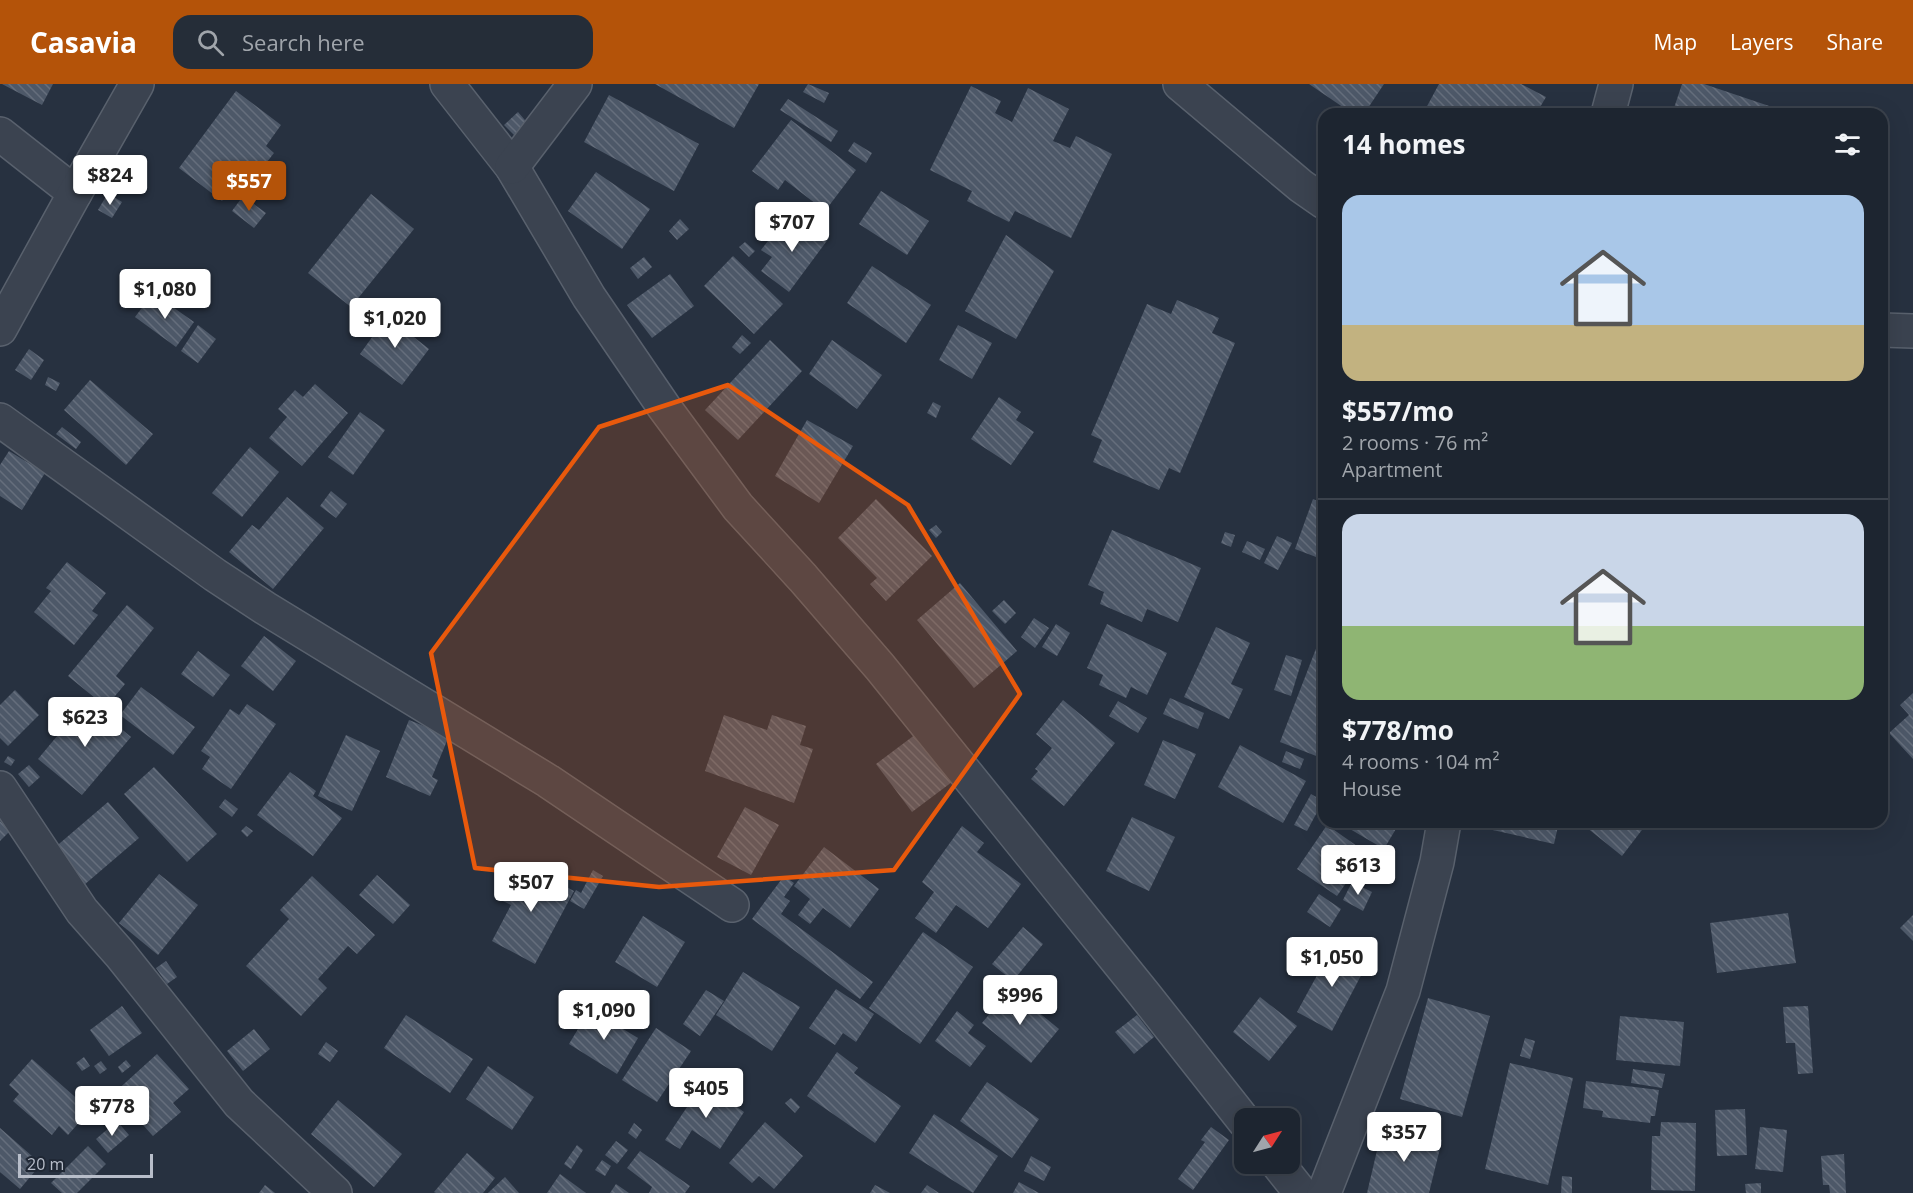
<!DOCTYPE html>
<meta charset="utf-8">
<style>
:root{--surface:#1d2530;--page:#252d38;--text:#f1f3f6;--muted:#a0a5ab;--line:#3b424c;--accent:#b45309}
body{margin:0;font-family:"Open Sans",sans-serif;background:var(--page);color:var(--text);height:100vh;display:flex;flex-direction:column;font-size:22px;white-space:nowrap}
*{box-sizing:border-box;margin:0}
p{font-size:20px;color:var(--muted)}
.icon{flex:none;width:33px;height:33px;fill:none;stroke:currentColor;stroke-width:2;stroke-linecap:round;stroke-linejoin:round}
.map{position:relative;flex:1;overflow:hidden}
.sheet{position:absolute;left:1318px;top:24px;width:570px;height:720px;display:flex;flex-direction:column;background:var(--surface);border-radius:18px;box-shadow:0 6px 24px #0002,0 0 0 2px var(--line)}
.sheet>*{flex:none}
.needle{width:39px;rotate:54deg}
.fabs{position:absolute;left:1234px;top:1024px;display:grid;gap:12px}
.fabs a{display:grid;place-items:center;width:66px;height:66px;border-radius:12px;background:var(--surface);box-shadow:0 6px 24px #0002,0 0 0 2px var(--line);font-size:30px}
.scale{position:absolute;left:18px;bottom:15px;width:135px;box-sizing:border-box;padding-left:6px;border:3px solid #b8beca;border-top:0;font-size:16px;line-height:21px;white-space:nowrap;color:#b8beca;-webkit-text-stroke:4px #202835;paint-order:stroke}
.price{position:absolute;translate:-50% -51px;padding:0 14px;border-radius:6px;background:#fff;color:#222;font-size:20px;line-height:39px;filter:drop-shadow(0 2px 3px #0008)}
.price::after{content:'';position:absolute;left:50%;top:36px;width:18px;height:14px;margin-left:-9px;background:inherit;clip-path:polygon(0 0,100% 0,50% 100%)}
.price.on{background:var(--accent);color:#fff}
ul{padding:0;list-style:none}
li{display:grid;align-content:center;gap:12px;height:318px;padding:0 24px}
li+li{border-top:2px solid var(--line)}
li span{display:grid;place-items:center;height:186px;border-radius:18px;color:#555}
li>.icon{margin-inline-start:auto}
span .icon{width:108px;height:108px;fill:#fffc;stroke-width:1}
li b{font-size:26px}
h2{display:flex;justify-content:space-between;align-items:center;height:72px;padding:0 24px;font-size:26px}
header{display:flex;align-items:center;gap:36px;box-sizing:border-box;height:84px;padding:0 30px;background:var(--accent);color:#fff}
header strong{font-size:28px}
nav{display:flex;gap:33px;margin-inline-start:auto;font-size:21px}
.search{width:420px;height:54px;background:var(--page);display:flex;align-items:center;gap:15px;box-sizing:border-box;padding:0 21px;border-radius:18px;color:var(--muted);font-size:22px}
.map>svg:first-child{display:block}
.building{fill:url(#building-back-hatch)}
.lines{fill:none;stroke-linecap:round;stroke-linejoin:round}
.minor-casing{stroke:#59616d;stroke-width:36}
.minor{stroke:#3b4350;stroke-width:33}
.marked{fill:#e8590c;fill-opacity:0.2;stroke:#e8590c;stroke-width:4.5;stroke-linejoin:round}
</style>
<header>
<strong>Casavia</strong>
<div class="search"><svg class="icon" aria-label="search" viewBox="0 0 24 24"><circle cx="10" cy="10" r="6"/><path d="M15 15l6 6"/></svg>Search here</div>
<nav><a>Map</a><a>Layers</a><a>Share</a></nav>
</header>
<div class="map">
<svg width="1913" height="1109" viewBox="0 0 1913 1109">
<defs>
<pattern id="building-back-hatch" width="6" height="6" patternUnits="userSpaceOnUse" patternTransform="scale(1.5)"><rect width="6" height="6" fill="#4d5868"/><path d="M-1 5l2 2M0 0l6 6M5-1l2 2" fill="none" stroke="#656e7c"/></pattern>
</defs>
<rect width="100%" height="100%" fill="#273140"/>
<g class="building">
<polygon points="2,0 53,0 42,21"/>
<polygon points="655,0 759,0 734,44"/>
<polygon points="808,0 829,9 824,19 803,8"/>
<polygon points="1309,0 1384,0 1364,30 1353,30"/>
<polygon points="1439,0 1521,0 1546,13 1536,30 1432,30 1425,26"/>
<polygon points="1682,0 1704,0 1778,25 1776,30 1672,30"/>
<polygon points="971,2 1001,17 995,29 1012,38 1028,4 1069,25 1053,57 1070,64 1076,52 1112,70 1071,154 1015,127 1009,138 967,117 972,107 930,86"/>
<polygon points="236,7 281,41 266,62 274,69 252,97 243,90 222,117 179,84"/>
<polygon points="609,11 699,60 674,107 584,58"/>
<polygon points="788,15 838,47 831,58 780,26"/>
<polygon points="518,28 530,42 517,54 504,41"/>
<polygon points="791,36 856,86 825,127 785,96 778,106 752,87"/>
<polygon points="854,58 872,69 866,79 848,67"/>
<polygon points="596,88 650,125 622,165 568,127"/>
<polygon points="881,107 929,137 907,171 859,140"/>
<polygon points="108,109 122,118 112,134 98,126"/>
<polygon points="371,110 414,145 351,223 308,189"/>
<polygon points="243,112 266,129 254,144 232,127"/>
<polygon points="801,133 829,154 789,208 761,187 772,173 761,166 780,141 789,148"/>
<polygon points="680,135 689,145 677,156 669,147"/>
<polygon points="1006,151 1054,187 1016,255 965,227"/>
<polygon points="745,158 755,167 749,173 739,163"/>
<polygon points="733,172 783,220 754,250 704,202"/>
<polygon points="644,173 652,183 638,195 630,184"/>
<polygon points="872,182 931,221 906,259 847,219"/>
<polygon points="670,190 694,222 652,254 627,221"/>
<polygon points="153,209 194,238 176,263 135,233"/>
<polygon points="1177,216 1219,234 1212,249 1235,259 1180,389 1169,384 1159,406 1093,378 1102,356 1091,351 1147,220 1171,230"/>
<polygon points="390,228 408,241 405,246 429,265 402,301 360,270"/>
<polygon points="198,241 216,255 198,279 181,267"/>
<polygon points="958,241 992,259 972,295 939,276"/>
<polygon points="742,251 751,259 740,270 732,263"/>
<polygon points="770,256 802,287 738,356 705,326"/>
<polygon points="832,256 882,291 857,325 809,290"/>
<polygon points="29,265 44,276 31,296 15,286"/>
<polygon points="48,293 60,299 56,307 45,301"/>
<polygon points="90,296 153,350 126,381 64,326"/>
<polygon points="315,300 348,329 302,382 269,354 287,333 278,325 295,306 303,313"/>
<polygon points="999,313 1021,328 1016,336 1034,348 1011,381 971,355"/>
<polygon points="933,318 941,322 936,334 927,329"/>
<polygon points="360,328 385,346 353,391 328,373"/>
<polygon points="807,336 853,362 819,419 775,392"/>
<polygon points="62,343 81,358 76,365 56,350"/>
<polygon points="250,363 279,388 242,433 212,409"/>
<polygon points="9,367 45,389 22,426 0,412 0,381"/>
<polygon points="331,407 347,420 336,434 320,422"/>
<polygon points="287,413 324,444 273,505 229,468 252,441 259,446"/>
<polygon points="876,415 932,472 886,517 870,500 877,494 838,454"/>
<polygon points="1313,415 1324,420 1324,476 1295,465"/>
<polygon points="936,441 942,448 936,454 929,446"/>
<polygon points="1112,446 1201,484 1178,538 1147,525 1142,538 1100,520 1104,508 1088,501"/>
<polygon points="1225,448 1235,451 1231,463 1221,459"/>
<polygon points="1277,452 1292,459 1278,486 1264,479"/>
<polygon points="1247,457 1265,465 1260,476 1242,468"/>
<polygon points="67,478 106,509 92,527 98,531 74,561 34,528 51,507 46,504"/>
<polygon points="960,499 1017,567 974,604 917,536"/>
<polygon points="1004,516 1016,529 1005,540 992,527"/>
<polygon points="127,521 154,544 116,592 125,600 106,623 68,592"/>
<polygon points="1034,534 1049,544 1035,564 1021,553"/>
<polygon points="1056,540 1070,549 1057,572 1042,563"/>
<polygon points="1107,540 1167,569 1147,611 1131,603 1126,614 1099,601 1103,591 1087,584"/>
<polygon points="1216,543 1250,559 1231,600 1243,605 1229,635 1184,613"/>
<polygon points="264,552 296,577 273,607 241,582"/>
<polygon points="1317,562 1324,565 1324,675 1280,658"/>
<polygon points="198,567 230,591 213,613 181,590"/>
<polygon points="1286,571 1302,576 1291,612 1274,606"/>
<polygon points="141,603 195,643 173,671 120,631"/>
<polygon points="15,606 39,631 8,662 0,654 0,621"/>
<polygon points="1913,609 1913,675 1889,649 1909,631 1900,621"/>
<polygon points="1170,614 1204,629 1198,645 1163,630"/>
<polygon points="87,616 131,653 82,711 38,675"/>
<polygon points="1063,616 1115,659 1064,722 1031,695 1038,687 1035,685 1052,664 1036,650"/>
<polygon points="1118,617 1147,634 1138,649 1109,632"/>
<polygon points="247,620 276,640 231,705 202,685 210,673 201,667 230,625 239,631"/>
<polygon points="724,631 767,646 772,631 806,642 800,661 813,665 794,719 705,687"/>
<polygon points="409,636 449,652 432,693 438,696 430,712 386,693"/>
<polygon points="916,650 952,698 912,728 876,680"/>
<polygon points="346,651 380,667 352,727 318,712"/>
<polygon points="1163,656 1196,670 1175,715 1144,701"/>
<polygon points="1240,661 1306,697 1283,739 1218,703"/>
<polygon points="1286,667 1304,675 1300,685 1282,678"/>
<polygon points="8,672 15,676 11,682 4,678"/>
<polygon points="29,681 40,693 29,703 18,690"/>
<polygon points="154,683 217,750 187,778 124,710"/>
<polygon points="290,688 316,707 313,712 342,734 313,772 257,731"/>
<polygon points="1311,710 1323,717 1307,747 1294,741"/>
<polygon points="225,715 238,725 232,733 219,723"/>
<polygon points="108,718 139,754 84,801 53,765"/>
<polygon points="745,723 779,741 751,791 717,773"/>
<polygon points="1132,733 1175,753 1149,807 1106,787"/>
<polygon points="0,737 10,747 0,757"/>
<polygon points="1338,738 1400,738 1384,765"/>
<polygon points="1485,738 1559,738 1554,760 1484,744"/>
<polygon points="1590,738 1648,738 1622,772 1586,743"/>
<polygon points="1327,741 1367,769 1337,812 1297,785"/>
<polygon points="246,742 253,747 247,753 241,747"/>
<polygon points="962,742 984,759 977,768 1021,800 988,844 956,821 936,849 915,834 934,808 922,798"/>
<polygon points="824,763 879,805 850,844 823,824 810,840 798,831 810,815 794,802"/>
<polygon points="522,780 574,807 535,880 492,857 511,821 503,817"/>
<polygon points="593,786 603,792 584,825 570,817 576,806 581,809"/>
<polygon points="159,790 198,821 158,871 119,839"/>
<polygon points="377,791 410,821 393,840 359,811"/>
<polygon points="312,792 375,851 357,870 348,862 318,895 327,904 301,932 246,882 289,835 280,826"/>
<polygon points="784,792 794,799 784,813 790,817 781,830 873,898 860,915 752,835"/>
<polygon points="1352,798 1372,808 1363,827 1343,816"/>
<polygon points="1319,810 1341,825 1330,843 1307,828"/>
<polygon points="1788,829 1796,879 1717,889 1710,839"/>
<polygon points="1913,831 1913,857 1900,844"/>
<polygon points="643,832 685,858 657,903 615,878"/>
<polygon points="1023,843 1043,860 1013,897 992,880"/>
<polygon points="923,848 973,883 920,960 869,924"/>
<polygon points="1333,862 1367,880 1332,947 1297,928"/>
<polygon points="166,877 177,893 167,900 156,884"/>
<polygon points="743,888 800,923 772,967 716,931"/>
<polygon points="836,905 874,930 856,958 843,949 835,961 809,944"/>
<polygon points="1010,905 1059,945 1031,979 982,939"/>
<polygon points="706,906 724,917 700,952 683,940"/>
<polygon points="1260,913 1297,942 1269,977 1233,948"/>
<polygon points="1428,914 1490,932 1462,1033 1400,1015"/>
<polygon points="122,922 142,949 109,972 90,946"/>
<polygon points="1808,922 1813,989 1798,990 1795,959 1786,959 1783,923"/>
<polygon points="590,925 638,954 617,990 569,960"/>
<polygon points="957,927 974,941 968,949 986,962 970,983 935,957"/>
<polygon points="406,931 473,975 450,1009 384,964"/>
<polygon points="1137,931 1154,953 1134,970 1115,948"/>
<polygon points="1620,932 1684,938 1680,982 1616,976"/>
<polygon points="656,944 691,967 657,1018 622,996"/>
<polygon points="254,945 270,965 243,987 227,967"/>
<polygon points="1525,954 1535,957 1530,975 1520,972"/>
<polygon points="326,958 338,967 330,978 318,970"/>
<polygon points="837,968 858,984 854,989 901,1022 875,1059 807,1012"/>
<polygon points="157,970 189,1005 173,1019 181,1028 153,1052 114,1009"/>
<polygon points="84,973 90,982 82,987 76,979"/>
<polygon points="32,975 90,1026 68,1051 59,1042 52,1051 13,1017 19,1010 9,1001"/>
<polygon points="126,976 131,982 122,989 118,983"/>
<polygon points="101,977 107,985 100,990 94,982"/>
<polygon points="1510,979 1573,994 1548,1101 1485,1085"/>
<polygon points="488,982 534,1013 512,1046 466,1015"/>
<polygon points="1633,985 1665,990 1662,1004 1631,999"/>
<polygon points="1586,997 1659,1006 1655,1032 1651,1032 1650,1039 1602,1033 1603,1027 1583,1024"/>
<polygon points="987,998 1039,1035 1012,1074 960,1037"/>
<polygon points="703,999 744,1028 720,1065 692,1046 680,1065 665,1056"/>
<polygon points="791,1014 800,1023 795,1029 785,1019"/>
<polygon points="338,1016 402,1070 374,1103 311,1050"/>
<polygon points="1745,1025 1747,1071 1717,1072 1715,1026"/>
<polygon points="934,1030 998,1072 973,1109 909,1069"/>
<polygon points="117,1037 129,1051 108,1069 96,1055"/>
<polygon points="765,1038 803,1072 774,1105 759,1092 752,1099 729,1079"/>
<polygon points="1661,1038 1696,1039 1695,1107 1651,1106 1652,1052 1660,1052"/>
<polygon points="634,1039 642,1046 636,1055 628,1049"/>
<polygon points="1383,1041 1442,1056 1429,1109 1367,1109"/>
<polygon points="1211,1043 1229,1056 1193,1106 1178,1095 1205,1058 1201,1056"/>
<polygon points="1760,1043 1787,1046 1783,1088 1755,1085"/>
<polygon points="0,1044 41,1080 20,1105 0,1088"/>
<polygon points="616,1057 628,1066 617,1080 605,1071"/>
<polygon points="577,1061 583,1066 571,1085 564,1080"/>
<polygon points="88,1062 106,1080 77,1109 62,1109 51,1099"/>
<polygon points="640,1067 690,1102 685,1109 649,1109 652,1103 627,1084"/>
<polygon points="467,1069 495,1094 483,1109 436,1109 434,1108"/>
<polygon points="1844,1070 1846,1109 1830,1109 1829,1101 1823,1101 1821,1072"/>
<polygon points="1031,1072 1051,1083 1044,1097 1024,1087"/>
<polygon points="602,1076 611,1082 605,1092 595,1086"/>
<polygon points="560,1090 586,1109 547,1109"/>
<polygon points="1562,1092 1572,1093 1572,1109 1561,1109"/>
<polygon points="505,1093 519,1109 488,1109"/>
<polygon points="1019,1098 1039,1109 1013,1109"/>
<polygon points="1761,1099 1761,1109 1746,1109 1745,1100"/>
<polygon points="616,1100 629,1109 610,1109"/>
<polygon points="265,1101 275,1109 259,1109"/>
<polygon points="875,1101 890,1109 870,1109"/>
<polygon points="927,1101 939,1109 921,1109"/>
</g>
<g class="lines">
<g class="minor-casing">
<g id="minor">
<polyline points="447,0 512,83 589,213 664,323 738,423 803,494 880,583 1144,910 1245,1038"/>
<polyline points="1180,0 1301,102 1324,118"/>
<polyline points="1608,30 1616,0"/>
<polyline points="0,50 75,109"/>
<polyline points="512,83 575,0"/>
<polyline points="0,245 75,109 137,0"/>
<polyline points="1882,246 1913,247"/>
<polyline points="0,336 215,491 265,524 548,697 732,821"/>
<polyline points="0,704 82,827 120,870 239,1019 335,1109"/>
<polyline points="1278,1080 1301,1109"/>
<polyline points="1324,1109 1403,907 1437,778 1444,738"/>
</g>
</g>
<use href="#minor" class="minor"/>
</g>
<path class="marked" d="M728 301 908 421 1020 610 894 786 659 803 475 784 431 569 599 343Z"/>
</svg>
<div class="fabs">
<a><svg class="needle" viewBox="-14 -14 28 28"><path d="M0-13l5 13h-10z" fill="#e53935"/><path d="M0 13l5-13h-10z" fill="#a0a5ab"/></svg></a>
</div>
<div class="scale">20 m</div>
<b class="price" style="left:110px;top:122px">$824</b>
<b class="price on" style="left:249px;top:128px">$557</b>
<b class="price" style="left:792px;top:169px">$707</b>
<b class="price" style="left:165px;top:236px">$1,080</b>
<b class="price" style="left:395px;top:265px">$1,020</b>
<b class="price" style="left:85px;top:664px">$623</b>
<b class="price" style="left:1358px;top:812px">$613</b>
<b class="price" style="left:531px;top:829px">$507</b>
<b class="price" style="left:1332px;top:904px">$1,050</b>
<b class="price" style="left:1020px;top:942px">$996</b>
<b class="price" style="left:604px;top:957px">$1,090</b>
<b class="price" style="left:706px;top:1035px">$405</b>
<b class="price" style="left:112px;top:1053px">$778</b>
<b class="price" style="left:1404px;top:1079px">$357</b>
<section class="sheet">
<h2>14 homes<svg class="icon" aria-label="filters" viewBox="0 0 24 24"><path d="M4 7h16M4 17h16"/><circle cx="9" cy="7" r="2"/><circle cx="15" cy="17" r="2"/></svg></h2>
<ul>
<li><span style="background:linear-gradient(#a9c7e8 70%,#c2b280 0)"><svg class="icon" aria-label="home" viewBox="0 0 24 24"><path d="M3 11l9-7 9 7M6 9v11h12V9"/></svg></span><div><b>$557/mo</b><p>2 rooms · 76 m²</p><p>Apartment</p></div></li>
<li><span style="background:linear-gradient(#c9d6e8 60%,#8fb573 0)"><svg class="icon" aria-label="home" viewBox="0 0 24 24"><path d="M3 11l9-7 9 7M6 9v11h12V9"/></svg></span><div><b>$778/mo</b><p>4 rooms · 104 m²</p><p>House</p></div></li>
</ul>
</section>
</div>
